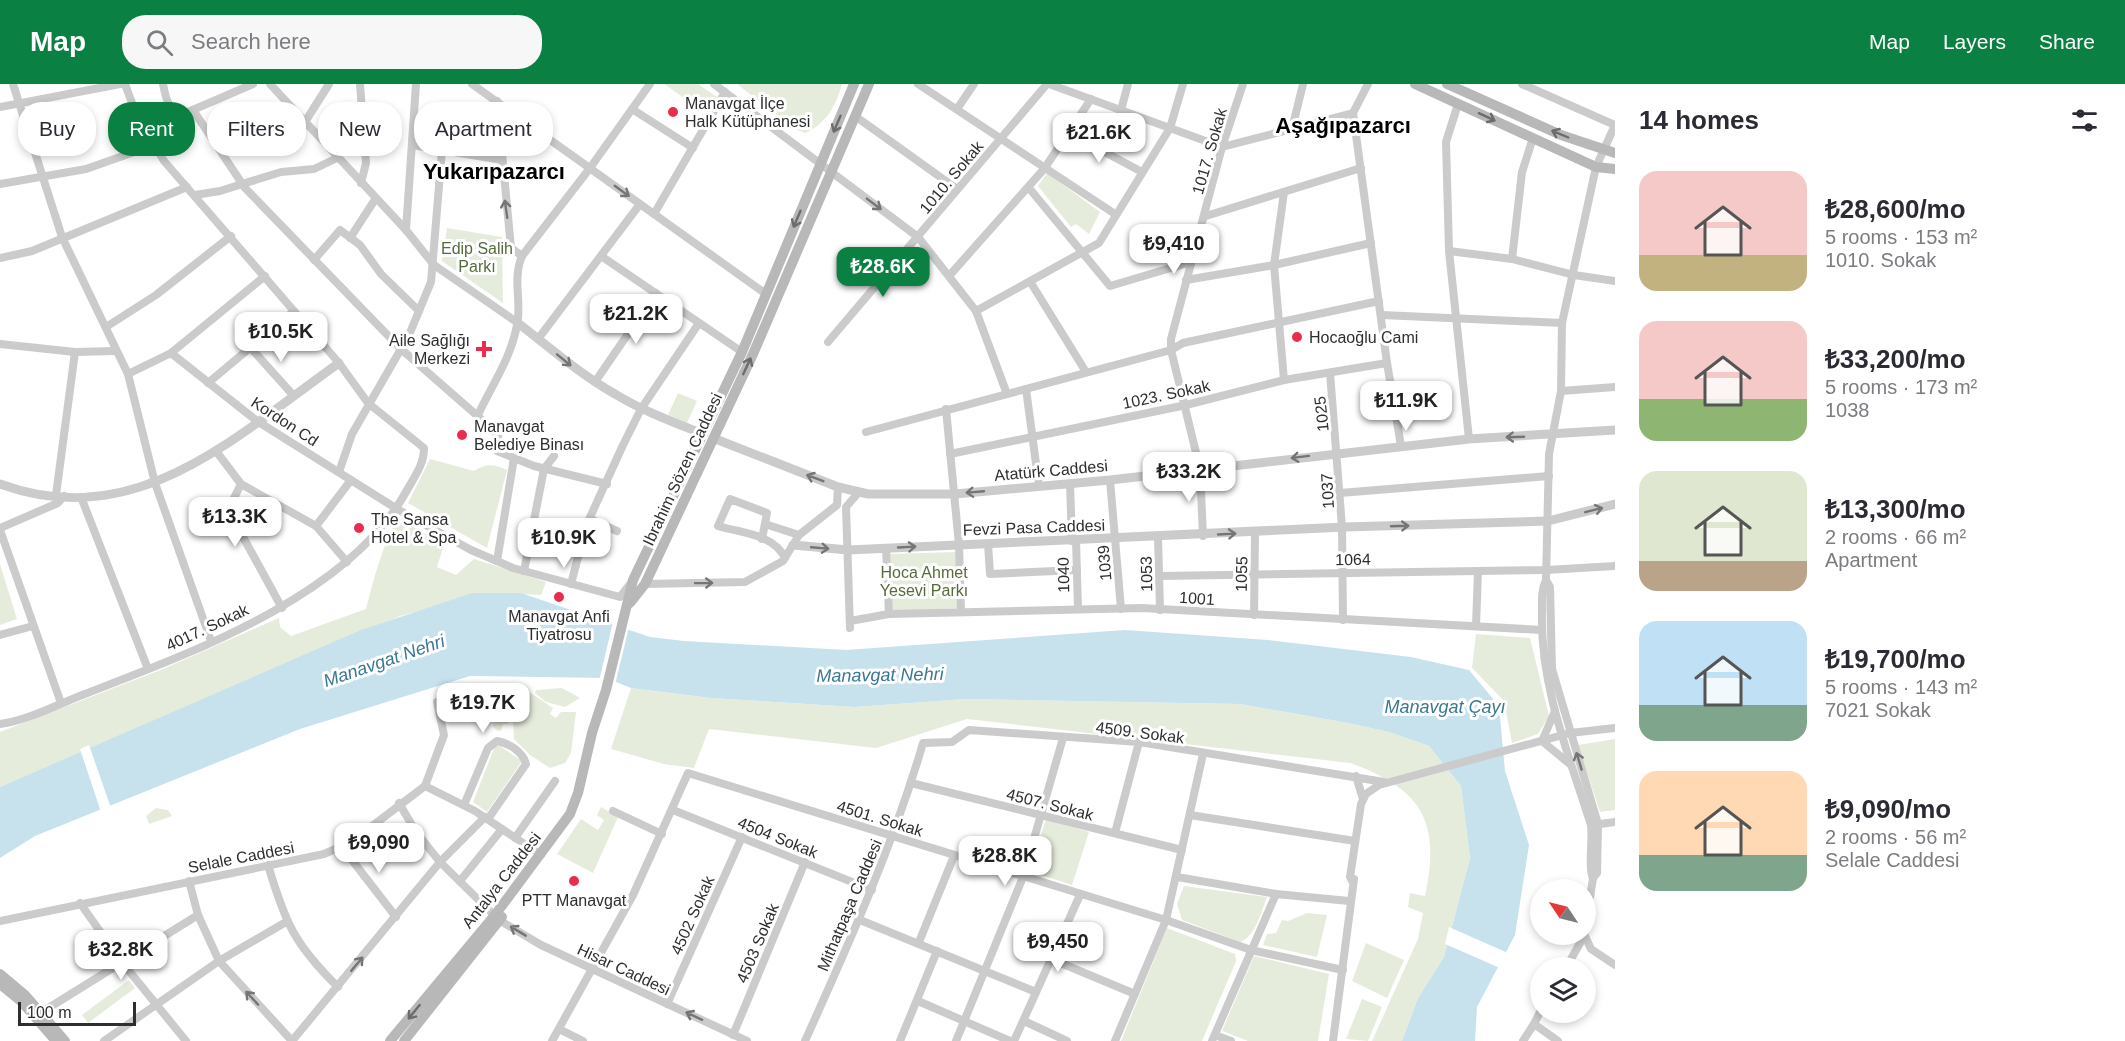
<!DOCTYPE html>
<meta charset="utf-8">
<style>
:root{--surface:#fff;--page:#f7f7f7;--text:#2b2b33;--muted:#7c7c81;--accent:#0b8043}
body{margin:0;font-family:Arial,sans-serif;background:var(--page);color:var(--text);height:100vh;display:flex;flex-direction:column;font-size:22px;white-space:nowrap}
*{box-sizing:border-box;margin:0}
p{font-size:20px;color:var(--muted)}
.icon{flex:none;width:33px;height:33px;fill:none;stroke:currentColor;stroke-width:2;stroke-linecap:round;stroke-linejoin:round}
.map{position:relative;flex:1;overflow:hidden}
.details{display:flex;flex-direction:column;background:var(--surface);width:510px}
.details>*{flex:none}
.guide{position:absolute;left:18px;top:18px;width:570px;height:54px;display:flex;gap:12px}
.needle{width:39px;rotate:305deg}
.controls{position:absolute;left:1530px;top:795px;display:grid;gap:12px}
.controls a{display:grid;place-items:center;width:66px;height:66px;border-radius:50%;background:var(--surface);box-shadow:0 3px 9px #0003;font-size:30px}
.scale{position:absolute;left:18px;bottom:15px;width:118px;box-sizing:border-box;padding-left:6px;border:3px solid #2e2e2e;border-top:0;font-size:16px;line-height:21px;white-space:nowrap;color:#2e2e2e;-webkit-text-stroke:4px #fff;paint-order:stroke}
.price{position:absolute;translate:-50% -51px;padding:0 14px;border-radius:12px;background:#fff;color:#222;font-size:20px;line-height:39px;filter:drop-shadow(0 2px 3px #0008)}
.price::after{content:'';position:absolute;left:50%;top:36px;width:18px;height:14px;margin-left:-9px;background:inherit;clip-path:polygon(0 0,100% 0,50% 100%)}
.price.selected{background:var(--accent);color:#fff}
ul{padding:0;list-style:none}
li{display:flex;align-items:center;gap:18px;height:150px;padding:0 24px}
li span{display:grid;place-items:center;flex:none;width:168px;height:120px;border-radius:18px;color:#555}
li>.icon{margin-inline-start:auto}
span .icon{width:72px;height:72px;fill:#fffc;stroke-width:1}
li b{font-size:26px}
h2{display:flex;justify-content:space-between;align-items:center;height:72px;padding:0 24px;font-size:26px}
.tag{padding:0 21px;border-radius:24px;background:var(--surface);box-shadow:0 3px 9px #0003;font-size:21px;line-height:54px}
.tag.selected{background:var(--accent);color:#fff}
header{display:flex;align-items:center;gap:36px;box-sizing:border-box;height:84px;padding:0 30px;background:var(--accent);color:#fff}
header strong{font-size:28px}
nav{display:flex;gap:33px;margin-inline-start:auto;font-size:21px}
.search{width:420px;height:54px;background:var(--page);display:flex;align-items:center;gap:15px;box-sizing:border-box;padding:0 21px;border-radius:24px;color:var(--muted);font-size:22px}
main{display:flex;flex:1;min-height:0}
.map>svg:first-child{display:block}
.green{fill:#e6ecdc}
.water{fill:#c7e2ed}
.pier{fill:#fff}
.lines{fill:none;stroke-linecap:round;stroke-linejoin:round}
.minor{stroke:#cbcbcb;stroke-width:8}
.tertiary{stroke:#cbcbcb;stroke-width:9}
.secondary{stroke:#b8b8b8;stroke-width:10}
.oneway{stroke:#6c6c6c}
.oneway2{stroke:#757575}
.poi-dot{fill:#ea2c4d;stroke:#fff;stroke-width:2}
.labels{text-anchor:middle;stroke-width:6;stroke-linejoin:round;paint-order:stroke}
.poi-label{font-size:16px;fill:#2e2e2e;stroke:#fff;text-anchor:start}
.street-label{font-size:16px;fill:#2e2e2e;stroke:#fff}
.park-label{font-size:16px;fill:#566b3a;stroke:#fff}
.water-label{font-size:18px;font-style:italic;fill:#3a7993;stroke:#fff}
.district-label{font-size:22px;font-weight:bold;fill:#000;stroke:#fff}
</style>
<header>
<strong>Map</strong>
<div class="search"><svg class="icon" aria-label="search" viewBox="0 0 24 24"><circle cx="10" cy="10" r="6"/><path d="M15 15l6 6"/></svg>Search here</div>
<nav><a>Map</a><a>Layers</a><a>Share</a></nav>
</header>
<main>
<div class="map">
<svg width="1615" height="957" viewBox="0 0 1615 957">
<rect width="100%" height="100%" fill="#fff"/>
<g class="green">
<polygon points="664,0 698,0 717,13 706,29"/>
<path d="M737 0H842C836 22 826 40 805 49L795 45Z"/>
<polygon points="1047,89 1100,128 1089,150 1076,140 1071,143 1038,102"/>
<polygon points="447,144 502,153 503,219 442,177"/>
<polygon points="678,309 697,317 687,339 668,331"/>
<path d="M430 375 474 387C486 379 494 380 507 386L487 464 408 419Z"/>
<path d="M398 434 444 461 437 483 456 491 474 475 546 498 541 511C495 507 443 520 400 532L0 703V648L163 585 279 534 280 543 291 552 366 525C374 494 382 462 398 434Z"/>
<polygon points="956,468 958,524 892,527 890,470"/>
<polygon points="0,480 17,535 0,541"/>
<polygon points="1476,550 1530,554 1549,632 1538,650 1512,659 1504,617 1472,584"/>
<polygon points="510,602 528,607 553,624 550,630 556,634 561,628 576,628 571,669 565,679 550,684 530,671 514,655 513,634 509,634 508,640 503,640 501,647 496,646 493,642 497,616"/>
<polygon points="562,604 580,614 565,623 546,618 535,609 536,606"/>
<path d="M631 604 711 614 855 623 966 615 1240 620 1348 639 1389 648 1429 662 1461 702 1470 774 1444 873 1418 914 1402 957H1372L1418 855 1423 829 1408 823 1410 809 1425 812C1441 737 1422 705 1350 679L967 635 876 664 709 645 694 684 664 680 611 665Z"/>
<polygon points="1615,655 1615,726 1600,728 1578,661"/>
<polygon points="495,662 500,662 522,677 487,728 473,718"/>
<polygon points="601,723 618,733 593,789 557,770 581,735 598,746 604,736 597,731"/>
<polygon points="156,724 168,726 172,732 149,740 146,732"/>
<polygon points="1046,735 1089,748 1072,801 1029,787"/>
<path d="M1184 802 1267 813C1261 828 1256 852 1240 858L1182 836 1177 820Z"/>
<polygon points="1307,829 1327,831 1317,873 1263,861 1267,850 1276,849 1282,836 1288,837"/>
<polygon points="1167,844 1235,870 1236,877 1202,957 1121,957"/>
<polygon points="1366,859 1404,876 1387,914 1352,897"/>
<polygon points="1254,872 1329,890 1318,957 1248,957 1222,947"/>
<polygon points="129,896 135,904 88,939 82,931"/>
<polygon points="1362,915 1382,923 1368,957 1346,955"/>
</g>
<polygon class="water" points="472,509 521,509 650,553 684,557 846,566 1125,546 1268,556 1411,573 1469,586 1499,622 1505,687 1529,761 1515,851 1477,923 1475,957 1402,957 1418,914 1444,873 1470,774 1461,702 1429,662 1389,648 1348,639 1240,620 966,615 855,623 711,614 631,604 606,594 470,592 300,645 35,752 0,774 0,703 361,546"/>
<g class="pier">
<polygon points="613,538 629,543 615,601 599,597"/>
<polygon points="89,661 111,724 101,728 80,665"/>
<polygon points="1449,843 1508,869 1500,884 1445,860"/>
</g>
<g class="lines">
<g class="minor">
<polyline points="13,0 62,153 128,290 155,399 211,557"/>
<path d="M163 0C166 14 167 24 181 31L253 0"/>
<polyline points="270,0 406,146 434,181 518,239"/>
<polyline points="360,0 366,79 361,99"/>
<polyline points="472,0 766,210"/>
<polyline points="714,0 918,153 976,227 1007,310"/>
<polyline points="918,0 1115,130"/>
<polyline points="1049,0 1222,63 1353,29"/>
<polyline points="1368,0 1353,29 1387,279 1401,362"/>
<polyline points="1522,0 1615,41"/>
<polyline points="1458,20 1446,58 1449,167 1469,355"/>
<polyline points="0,23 120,0"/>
<polyline points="632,25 693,64"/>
<polyline points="957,25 974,0"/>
<polyline points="193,26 245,104 401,265 489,342 498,352 497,367 534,382 607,400"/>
<polyline points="1121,26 1128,0"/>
<polyline points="855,32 957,105"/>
<polyline points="305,38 329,0"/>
<polyline points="1292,45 1303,0"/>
<polyline points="1069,49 1142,88"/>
<polyline points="412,61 502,76"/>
<polyline points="0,100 86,85 154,61"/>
<polyline points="1029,104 1110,202 1191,178"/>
<polyline points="1284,108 1274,181 1284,296"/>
<polyline points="195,111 220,107 281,88 314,85 337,74"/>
<polyline points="654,130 725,8"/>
<polyline points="1206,132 1361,84"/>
<polyline points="406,146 416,0"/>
<polyline points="350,154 376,114"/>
<polyline points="1449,167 1512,175 1574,191 1615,197"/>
<polyline points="522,172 590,84 650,0"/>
<polyline points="601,172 742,268"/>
<polyline points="0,174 32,167 187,103"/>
<polyline points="1512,175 1522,88 1533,54"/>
<polyline points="314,176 340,146 360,161 381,190 419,227"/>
<polyline points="265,192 171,269 257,337 397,425 471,466 513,484 620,513 631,499"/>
<polyline points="949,192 1044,85 1091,15"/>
<polyline points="1186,196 1274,181 1371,159"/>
<polyline points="1031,199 1086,288"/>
<polyline points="976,227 1099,159 1170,44 1183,0"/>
<polyline points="1382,231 1562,239"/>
<polyline points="106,243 156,211 231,152"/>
<polyline points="538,255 640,120"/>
<polyline points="828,258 1047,0"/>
<polyline points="0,260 75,268 115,267"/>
<polyline points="250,263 293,311"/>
<polyline points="1330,289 1342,443 1343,536"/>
<polyline points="128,290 171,269"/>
<polyline points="595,298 656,209"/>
<polyline points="208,299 294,227"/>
<polyline points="1026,305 1039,402"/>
<polyline points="1561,307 1615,303"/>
<polyline points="946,325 959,461 961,528"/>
<path d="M478 331C492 301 511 274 517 241 522 218 512 196 522 172L511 164 497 17"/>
<polyline points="866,348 1171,266 1183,259 1379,217"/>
<polyline points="216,367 241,400 316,442"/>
<polyline points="950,370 1186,321 1284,296 1387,279"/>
<polyline points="339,388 352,350 409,251 431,198 442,66"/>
<polyline points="1110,396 1121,525"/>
<polyline points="241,400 232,418 231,431 282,524"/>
<polyline points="1070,400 1072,457"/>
<polyline points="1340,409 1549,392"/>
<polyline points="56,411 75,268"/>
<polyline points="81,413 148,585"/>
<polyline points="590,435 617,447"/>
<polyline points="765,440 799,451"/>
<polyline points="0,444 58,419 64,412"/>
<polyline points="535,444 582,458"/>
<polyline points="0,446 61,619"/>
<polyline points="1203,452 1200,385 1171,266 1171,255 1222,63 1243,0"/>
<polyline points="1158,453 1160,526"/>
<path d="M762 455 767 429 730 415 718 442C741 449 774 450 785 474"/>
<polyline points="1076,456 1078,525"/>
<polyline points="988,460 990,490 1077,486"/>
<polyline points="886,464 889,530"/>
<polyline points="497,477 514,374"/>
<polyline points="347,478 316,442 351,396"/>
<polyline points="524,487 544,385 554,372"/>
<polyline points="1160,492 1546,486 1615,482"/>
<polyline points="1546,496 1550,503 1552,585 1598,740 1597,789 1593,794 1586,840"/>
<polyline points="571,500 586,442 623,361 641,325 699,239"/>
<polyline points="645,500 745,498 783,477 799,451 837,421 838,403"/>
<polyline points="1254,531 1255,449"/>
<polyline points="850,537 889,530 1142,524 1542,546"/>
<polyline points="1476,542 1478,487"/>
<polyline points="850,544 846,423 859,408"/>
<polyline points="0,551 33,542"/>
<polyline points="1555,627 1542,657 1571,681"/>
<path d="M0 640C30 636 62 618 90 608 196 567 351 510 407 406 415 392 424 380 424 364L368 319 339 279 164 77 138 35 125 0"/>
<polyline points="1356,692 1363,715"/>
<polyline points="911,699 1182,766"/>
<polyline points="425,702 475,727 541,771"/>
<polyline points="425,702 444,651 437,618"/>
<polyline points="399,719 416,748 440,778 499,836 541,861 747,957"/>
<path d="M464 721 488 664 497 657C509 659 523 668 526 680L488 735"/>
<polyline points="673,726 872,806"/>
<polyline points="613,727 662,750"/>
<polyline points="1190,731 1355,757"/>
<polyline points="1593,741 1615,738"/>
<polyline points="1115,749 1139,658"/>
<polyline points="515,754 555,697"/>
<polyline points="342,763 396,833"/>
<path d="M268 781C285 838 294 860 338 903"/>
<polyline points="1177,793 1276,810 1349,817"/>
<path d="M1593 794C1588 783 1593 756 1591 741 1569 671 1540 603 1542 528 1542 517 1541 506 1546 496L1549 370 1561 307 1562 239 1596 83 1615 41"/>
<polyline points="189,797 198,831 219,877 292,957 440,778 485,733"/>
<polyline points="460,797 502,745"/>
<polyline points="1352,797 1350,793 1361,720 1366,710 1379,701 1570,649 1615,644"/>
<polyline points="80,819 121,877 186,957"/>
<polyline points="860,836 1036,908"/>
<polyline points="0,837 324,770 351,758 425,702"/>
<polyline points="1584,850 1591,865 1615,881"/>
<polyline points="919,858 954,772"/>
<polyline points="1051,875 1135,910"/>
<polyline points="1566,884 1584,852"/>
<polyline points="918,917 1010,957"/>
<polyline points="667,920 742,753"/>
<polyline points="42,928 198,831"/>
<polyline points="1540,928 1534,940 1558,957"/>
<polyline points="1024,937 1067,957"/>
<polyline points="559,945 583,957"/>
<polyline points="733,951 805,778"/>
<polyline points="1215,951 1231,957"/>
<polyline points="104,957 219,877 286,838"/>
<polyline points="552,957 633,811 688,689 1166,836 1251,866 1343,886"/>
<path d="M805 957C849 859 893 762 923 659L952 658 969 646 1139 658 1384 698"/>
<polyline points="900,957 937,867"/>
<polyline points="956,957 1023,793 1063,654"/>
<polyline points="1014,957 1080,811"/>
<polyline points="1115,957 1166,836 1203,670"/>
<polyline points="1212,957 1276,810"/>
<polyline points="1333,957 1354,795"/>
<polyline points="1523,957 1534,940"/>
</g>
<g class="tertiary">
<path d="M518 239C550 264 580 290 615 310 643 327 673 338 703 350"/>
<polyline points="713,354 838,403 868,410 955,410 1110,396 1469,355 1615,346"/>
<path d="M0 400C136 450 236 352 339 279"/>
<polyline points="793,461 848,466 1345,443 1548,437 1615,420"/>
</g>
<g class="secondary">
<polyline points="1415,0 1596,83 1615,85"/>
<polyline points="1447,0 1561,51 1615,69"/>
<polyline points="630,519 645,500 753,270 869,0"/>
<polyline points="0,890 25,911 65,957"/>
<polyline points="0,900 21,917 56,957"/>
<polyline points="390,957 495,831 570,730 578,709 592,649 606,606 633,496 742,268 854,0"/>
<polyline points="404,957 502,833"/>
</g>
</g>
<defs><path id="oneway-shaft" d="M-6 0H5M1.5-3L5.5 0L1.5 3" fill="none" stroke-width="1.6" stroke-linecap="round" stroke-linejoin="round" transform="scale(1.5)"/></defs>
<g class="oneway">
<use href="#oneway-shaft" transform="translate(1487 33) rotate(25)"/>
<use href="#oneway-shaft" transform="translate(837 40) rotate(113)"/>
<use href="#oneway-shaft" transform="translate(1560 50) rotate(-157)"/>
<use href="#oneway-shaft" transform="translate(797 135) rotate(113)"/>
<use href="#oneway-shaft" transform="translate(747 282) rotate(-65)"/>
<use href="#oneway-shaft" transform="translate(414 928) rotate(129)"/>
</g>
<g class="oneway2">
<use href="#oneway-shaft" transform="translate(622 107) rotate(36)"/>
<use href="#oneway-shaft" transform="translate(874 120) rotate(37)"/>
<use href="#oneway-shaft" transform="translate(506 125) rotate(-98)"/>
<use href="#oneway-shaft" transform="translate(564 276) rotate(39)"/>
<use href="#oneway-shaft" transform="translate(1515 353) rotate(178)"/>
<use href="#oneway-shaft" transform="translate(1300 373) rotate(173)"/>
<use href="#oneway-shaft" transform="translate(815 394) rotate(-159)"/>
<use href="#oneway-shaft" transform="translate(975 408) rotate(175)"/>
<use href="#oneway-shaft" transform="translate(1594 426) rotate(-14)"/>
<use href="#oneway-shaft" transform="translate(1400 442) rotate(-2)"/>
<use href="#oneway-shaft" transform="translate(1227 450) rotate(-3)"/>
<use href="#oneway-shaft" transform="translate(907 463) rotate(-3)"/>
<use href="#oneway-shaft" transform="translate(820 464) rotate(5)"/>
<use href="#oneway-shaft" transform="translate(704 499) rotate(-1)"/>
<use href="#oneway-shaft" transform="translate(1579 677) rotate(-107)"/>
<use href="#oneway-shaft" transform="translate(518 847) rotate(-149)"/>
<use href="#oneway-shaft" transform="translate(357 880) rotate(-50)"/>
<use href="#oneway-shaft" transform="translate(252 914) rotate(-133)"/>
<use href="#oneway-shaft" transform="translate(694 932) rotate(-155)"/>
</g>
<g class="poi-dot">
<circle cx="673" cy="28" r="6"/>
<circle cx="1297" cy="253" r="6"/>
<path d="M481 256h6v6h6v6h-6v6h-6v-6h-6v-6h6z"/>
<circle cx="462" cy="351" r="6"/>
<circle cx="359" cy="444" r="6"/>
<circle cx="559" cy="513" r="6"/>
<circle cx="574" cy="797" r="6"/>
</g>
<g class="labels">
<g class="poi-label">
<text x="685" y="25">Manavgat İlçe<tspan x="685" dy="18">Halk Kütüphanesi</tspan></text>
<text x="1309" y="259">Hocaoğlu Cami</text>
<text x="470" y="262" text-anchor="end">Aile Sağlığı<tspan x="470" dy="18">Merkezi</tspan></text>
<text x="474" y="348">Manavgat<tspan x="474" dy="18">Belediye Binası</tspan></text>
<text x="371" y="441">The Sansa<tspan x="371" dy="18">Hotel &amp; Spa</tspan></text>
<text x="559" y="538" text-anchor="middle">Manavgat Anfi<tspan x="559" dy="18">Tiyatrosu</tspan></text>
<text x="574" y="822" text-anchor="middle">PTT Manavgat</text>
</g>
<g class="street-label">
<text transform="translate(1209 67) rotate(-74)" y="6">1017. Sokak</text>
<text transform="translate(951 93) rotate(-50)" y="6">1010. Sokak</text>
<text transform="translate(1166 310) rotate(-12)" y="6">1023. Sokak</text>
<text transform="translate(1321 330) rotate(-96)" y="6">1025</text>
<text transform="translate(285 337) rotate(33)" y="6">Kordon Cd</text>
<text transform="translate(682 385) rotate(-65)" y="6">Ibrahim Sözen Caddesi</text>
<text transform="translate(1051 386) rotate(-5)" y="6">Atatürk Caddesi</text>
<text transform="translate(1327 407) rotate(-93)" y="6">1037</text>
<text transform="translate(1034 443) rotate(-2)" y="6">Fevzi Pasa Caddesi</text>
<text transform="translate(1353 475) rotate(-1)" y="6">1064</text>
<text transform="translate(1104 479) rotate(-95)" y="6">1039</text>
<text transform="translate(1146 490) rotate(-91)" y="6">1053</text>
<text transform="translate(1241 490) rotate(-89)" y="6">1055</text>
<text transform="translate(1063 491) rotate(-91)" y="6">1040</text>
<text transform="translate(1197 514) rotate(4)" y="6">1001</text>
<text transform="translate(207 543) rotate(-25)" y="6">4017. Sokak</text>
<text transform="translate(1140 648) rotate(7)" y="6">4509. Sokak</text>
<text transform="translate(1050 720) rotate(14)" y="6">4507. Sokak</text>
<text transform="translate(880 734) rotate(17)" y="6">4501. Sokak</text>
<text transform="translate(778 753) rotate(22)" y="6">4504 Sokak</text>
<text transform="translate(241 773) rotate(-11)" y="6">Selale Caddesi</text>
<text transform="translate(501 796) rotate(-52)" y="6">Antalya Caddesi</text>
<text transform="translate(849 821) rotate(-67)" y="6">Mithatpaşa Caddesi</text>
<text transform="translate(692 831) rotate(-66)" y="6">4502 Sokak</text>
<text transform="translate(757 859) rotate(-67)" y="6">4503 Sokak</text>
<text transform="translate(624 885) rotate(25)" y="6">Hisar Caddesi</text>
</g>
<g class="park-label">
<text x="477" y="170">Edip Salih<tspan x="477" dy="18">Parkı</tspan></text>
<text x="924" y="494">Hoca Ahmet<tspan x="924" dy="18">Yesevi Parkı</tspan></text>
</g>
<g class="water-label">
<text transform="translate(384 577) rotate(-19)" y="6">Manavgat Nehri</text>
<text transform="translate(880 591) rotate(-1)" y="6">Manavgat Nehri</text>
<text x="1445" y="629">Manavgat Çayı</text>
</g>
<g class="district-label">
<text x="1343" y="49">Aşağıpazarcı</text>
<text x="494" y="95">Yukarıpazarcı</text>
</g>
</g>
</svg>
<div class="controls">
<a><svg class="needle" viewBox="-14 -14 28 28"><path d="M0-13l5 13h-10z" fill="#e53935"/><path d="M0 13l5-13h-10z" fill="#7c7c81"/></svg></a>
<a><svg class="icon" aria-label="layers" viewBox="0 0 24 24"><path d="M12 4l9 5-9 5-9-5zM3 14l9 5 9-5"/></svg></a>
</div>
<div class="scale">100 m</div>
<b class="price" style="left:1099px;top:80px">₺21.6K</b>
<b class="price" style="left:1174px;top:191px">₺9,410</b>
<b class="price selected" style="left:883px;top:214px">₺28.6K</b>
<b class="price" style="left:636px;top:261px">₺21.2K</b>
<b class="price" style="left:281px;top:279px">₺10.5K</b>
<b class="price" style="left:1406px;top:348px">₺11.9K</b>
<b class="price" style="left:1189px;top:419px">₺33.2K</b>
<b class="price" style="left:235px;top:464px">₺13.3K</b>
<b class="price" style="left:564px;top:485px">₺10.9K</b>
<b class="price" style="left:483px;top:650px">₺19.7K</b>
<b class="price" style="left:379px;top:790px">₺9,090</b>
<b class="price" style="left:1005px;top:803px">₺28.8K</b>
<b class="price" style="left:1058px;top:889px">₺9,450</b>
<b class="price" style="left:121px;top:897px">₺32.8K</b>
<div class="guide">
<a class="tag">Buy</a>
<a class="tag selected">Rent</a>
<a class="tag">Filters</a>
<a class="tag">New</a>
<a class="tag">Apartment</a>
</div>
</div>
<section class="details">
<h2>14 homes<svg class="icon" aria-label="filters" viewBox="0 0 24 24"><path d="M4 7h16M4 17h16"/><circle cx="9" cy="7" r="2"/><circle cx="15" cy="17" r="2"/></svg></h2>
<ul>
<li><span style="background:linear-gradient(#f6c9c9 70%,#c2b280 0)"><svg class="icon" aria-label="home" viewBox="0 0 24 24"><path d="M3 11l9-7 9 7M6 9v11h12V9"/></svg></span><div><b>₺28,600/mo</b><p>5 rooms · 153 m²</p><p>1010. Sokak</p></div></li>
<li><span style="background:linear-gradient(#f6c9c9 65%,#8fb573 0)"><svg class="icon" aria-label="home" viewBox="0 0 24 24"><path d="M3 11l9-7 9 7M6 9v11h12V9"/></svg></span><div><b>₺33,200/mo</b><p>5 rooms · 173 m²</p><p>1038</p></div></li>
<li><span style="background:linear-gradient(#dfe7d0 75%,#b9a48a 0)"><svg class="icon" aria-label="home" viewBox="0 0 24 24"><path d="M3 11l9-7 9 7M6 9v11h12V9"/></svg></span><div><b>₺13,300/mo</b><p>2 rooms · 66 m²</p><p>Apartment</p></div></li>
<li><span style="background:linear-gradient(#bfe0f5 70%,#7fa58c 0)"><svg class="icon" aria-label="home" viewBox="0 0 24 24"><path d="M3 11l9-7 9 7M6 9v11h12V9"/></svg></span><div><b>₺19,700/mo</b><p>5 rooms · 143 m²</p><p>7021 Sokak</p></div></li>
<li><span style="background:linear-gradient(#ffd9b3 70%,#7fa58c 0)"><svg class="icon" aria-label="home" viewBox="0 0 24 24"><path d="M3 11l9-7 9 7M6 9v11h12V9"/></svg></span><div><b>₺9,090/mo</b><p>2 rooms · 56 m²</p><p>Selale Caddesi</p></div></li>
</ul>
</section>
</main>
